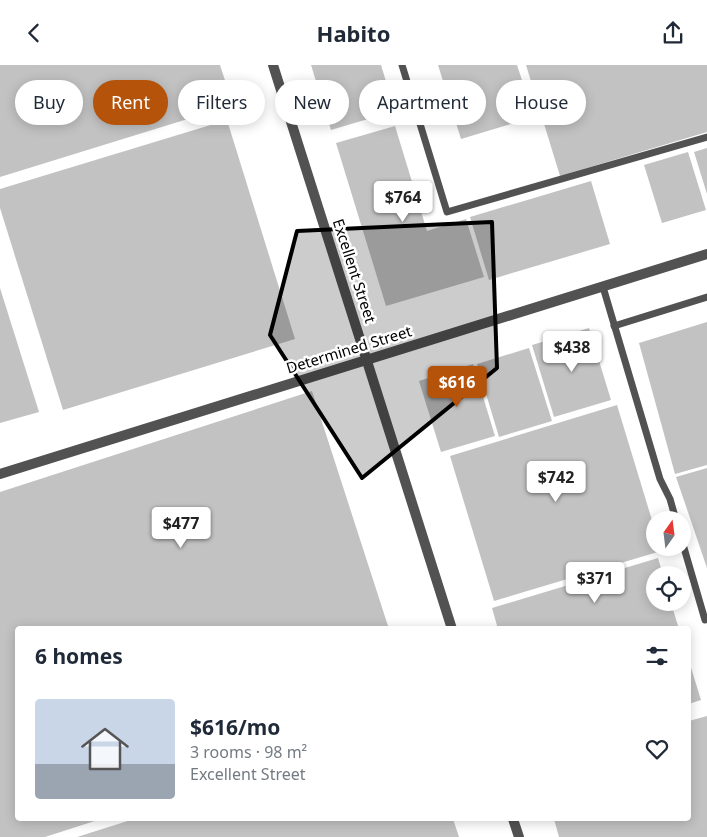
<!DOCTYPE html>
<meta charset="utf-8">
<style>
:root{--surface:#fff;--page:#f2f2f3;--text:#1f2937;--muted:#747a83;--accent:#b45309}
body{margin:0;font-family:"Noto Sans",sans-serif;background:var(--page);color:var(--text);height:100vh;display:flex;flex-direction:column;font-size:19px;white-space:nowrap}
*{box-sizing:border-box;margin:0}
p{font-size:16px;color:var(--muted)}
.icon{flex:none;width:28px;height:28px;fill:none;stroke:currentColor;stroke-width:2;stroke-linecap:round;stroke-linejoin:round}
.map{position:relative;flex:1;overflow:hidden}
.drawer{position:absolute;left:15px;top:561px;width:676px;height:195px;display:flex;flex-direction:column;background:var(--surface);border-radius:5px;box-shadow:0 2px 12px #0003}
.drawer>*{flex:none}
.hud{position:absolute;left:15px;top:15px;width:678px;height:45px;display:flex;gap:10px}
.needle{width:32px;rotate:14deg}
.tools{position:absolute;left:646px;top:446px;display:grid;gap:10px}
.tools a{display:grid;place-items:center;width:45px;height:45px;border-radius:50%;background:var(--surface);box-shadow:0 2px 12px #0003;font-size:25px}
.price{position:absolute;translate:-50% -42px;padding:0 11px;border-radius:5px;background:#fff;color:#222;font-size:16px;line-height:32px;filter:drop-shadow(0 1px 2px #0008)}
.price::after{content:'';position:absolute;left:50%;top:30px;width:15px;height:11px;margin-left:-8px;background:inherit;clip-path:polygon(0 0,100% 0,50% 100%)}
.price.selected{background:var(--accent);color:#fff}
ul{padding:0;list-style:none}
li{display:flex;align-items:center;gap:15px;height:125px;padding:0 20px}
li span{display:grid;place-items:center;flex:none;width:140px;height:100px;border-radius:5px;color:#555}
li>.icon{margin-inline-start:auto}
span .icon{width:60px;height:60px;fill:#fffc;stroke-width:1}
li b{font-size:21px}
h2{display:flex;justify-content:space-between;align-items:center;height:60px;padding:0 20px;font-size:21px}
.chip{padding:0 18px;border-radius:22px;background:var(--surface);box-shadow:0 2px 12px #0003;font-size:18px;line-height:45px}
.chip.selected{background:var(--accent);color:#fff}
header{display:flex;justify-content:space-between;align-items:center;height:65px;padding:0 20px;background:var(--surface);font-size:22px;font-weight:700}
.map>svg:first-child{display:block}
.building{fill:#c2c2c2}
.lines{fill:none;stroke-linecap:round;stroke-linejoin:round}
.service{stroke:#525252;stroke-width:7}
.minor{stroke:#525252;stroke-width:10}
.marked{fill:#000;fill-opacity:0.2;stroke:#000;stroke-width:4;stroke-linejoin:round}
.labels{text-anchor:middle;stroke-width:5;stroke-linejoin:round;paint-order:stroke}
.street-label{font-size:15px;fill:#000;stroke:#fff}
</style>
<header><svg class="icon" aria-label="back" viewBox="0 0 24 24"><path d="M15 5l-7 7 7 7"/></svg>Habito<svg class="icon" aria-label="share" viewBox="0 0 24 24"><path d="M12 15V3M7 8l5-5 5 5M5 13v7h14v-7"/></svg></header>
<div class="map">
<svg width="707" height="772" viewBox="0 0 707 772">
<rect width="100%" height="100%" fill="#fff"/>
<g class="building">
<polygon points="0,0 220,0 233,40 0,112"/>
<polygon points="311,0 381,0 395,46 331,65"/>
<polygon points="438,0 517,0 534,52 461,74"/>
<polygon points="526,0 707,0 707,67 560,111"/>
<polygon points="227,55 295,274 63,345 0,143 0,124"/>
<polygon points="395,61 427,166 466,154 484,212 386,241 336,78"/>
<polygon points="707,83 707,129 694,87"/>
<polygon points="688,87 706,145 662,158 644,100"/>
<polygon points="591,116 610,179 489,215 470,152"/>
<polygon points="0,223 39,347 0,358"/>
<polygon points="707,257 707,400 675,409 639,278"/>
<polygon points="589,263 611,335 554,352 532,280"/>
<polygon points="529,283 552,356 499,372 477,299"/>
<polygon points="473,299 495,371 441,387 419,316"/>
<polygon points="312,326 389,564 18,564 18,754 101,754 45,772 0,772 0,427"/>
<polygon points="617,340 655,465 655,482 660,482 661,486 494,536 450,391"/>
<polygon points="707,403 707,503 676,412"/>
<polygon points="658,493 663,510 655,510 655,538 671,538 679,564 498,564 492,543"/>
<polygon points="689,596 701,635 689,639"/>
<polygon points="707,651 707,772 559,772 554,754 689,754 689,656"/>
<polygon points="134,754 453,754 459,772 77,772"/>
</g>
<g class="lines">
<g class="service">
<polyline points="402,0 447,147 707,72"/>
<polyline points="603,222 660,414 670,434 676,455"/>
<polyline points="614,261 707,232"/>
<polyline points="682,476 705,555"/>
</g>
<g class="minor">
<polyline points="273,0 452,564"/>
<polyline points="0,409 707,189"/>
<polyline points="513,754 519,772"/>
</g>
</g>
<path class="marked" d="M492 157 497 303 362 413 270 270 297 166Z"/>
<g class="labels">
<g class="street-label">
<text transform="translate(354 206) rotate(72)" y="5">Excellent Street</text>
<text transform="translate(349 285) rotate(-17)" y="5">Determined Street</text>
</g>
</g>
</svg>
<div class="tools">
<a><svg class="needle" viewBox="-14 -14 28 28"><path d="M0-13l5 13h-10z" fill="#e53935"/><path d="M0 13l5-13h-10z" fill="#747a83"/></svg></a>
<a><svg class="icon" aria-label="locate" viewBox="0 0 24 24"><circle cx="12" cy="12" r="6"/><path d="M12 2v4M12 18v4M2 12h4M18 12h4"/></svg></a>
</div>
<b class="price" style="left:403px;top:158px">$764</b>
<b class="price" style="left:572px;top:308px">$438</b>
<b class="price selected" style="left:457px;top:343px">$616</b>
<b class="price" style="left:556px;top:438px">$742</b>
<b class="price" style="left:181px;top:484px">$477</b>
<b class="price" style="left:595px;top:539px">$371</b>
<div class="hud">
<a class="chip">Buy</a>
<a class="chip selected">Rent</a>
<a class="chip">Filters</a>
<a class="chip">New</a>
<a class="chip">Apartment</a>
<a class="chip">House</a>
</div>
<section class="drawer">
<h2>6 homes<svg class="icon" aria-label="filters" viewBox="0 0 24 24"><path d="M4 7h16M4 17h16"/><circle cx="9" cy="7" r="2"/><circle cx="15" cy="17" r="2"/></svg></h2>
<ul>
<li><span style="background:linear-gradient(#c9d6e8 65%,#9aa5b1 0)"><svg class="icon" aria-label="home" viewBox="0 0 24 24"><path d="M3 11l9-7 9 7M6 9v11h12V9"/></svg></span><div><b>$616/mo</b><p>3 rooms · 98 m²</p><p>Excellent Street</p></div><svg class="icon" aria-label="heart" viewBox="0 0 24 24"><path d="M12 20l-8-8c-3-5 5-10 8-4 3-6 11-1 8 4z"/></svg></li>
</ul>
</section>
</div>
